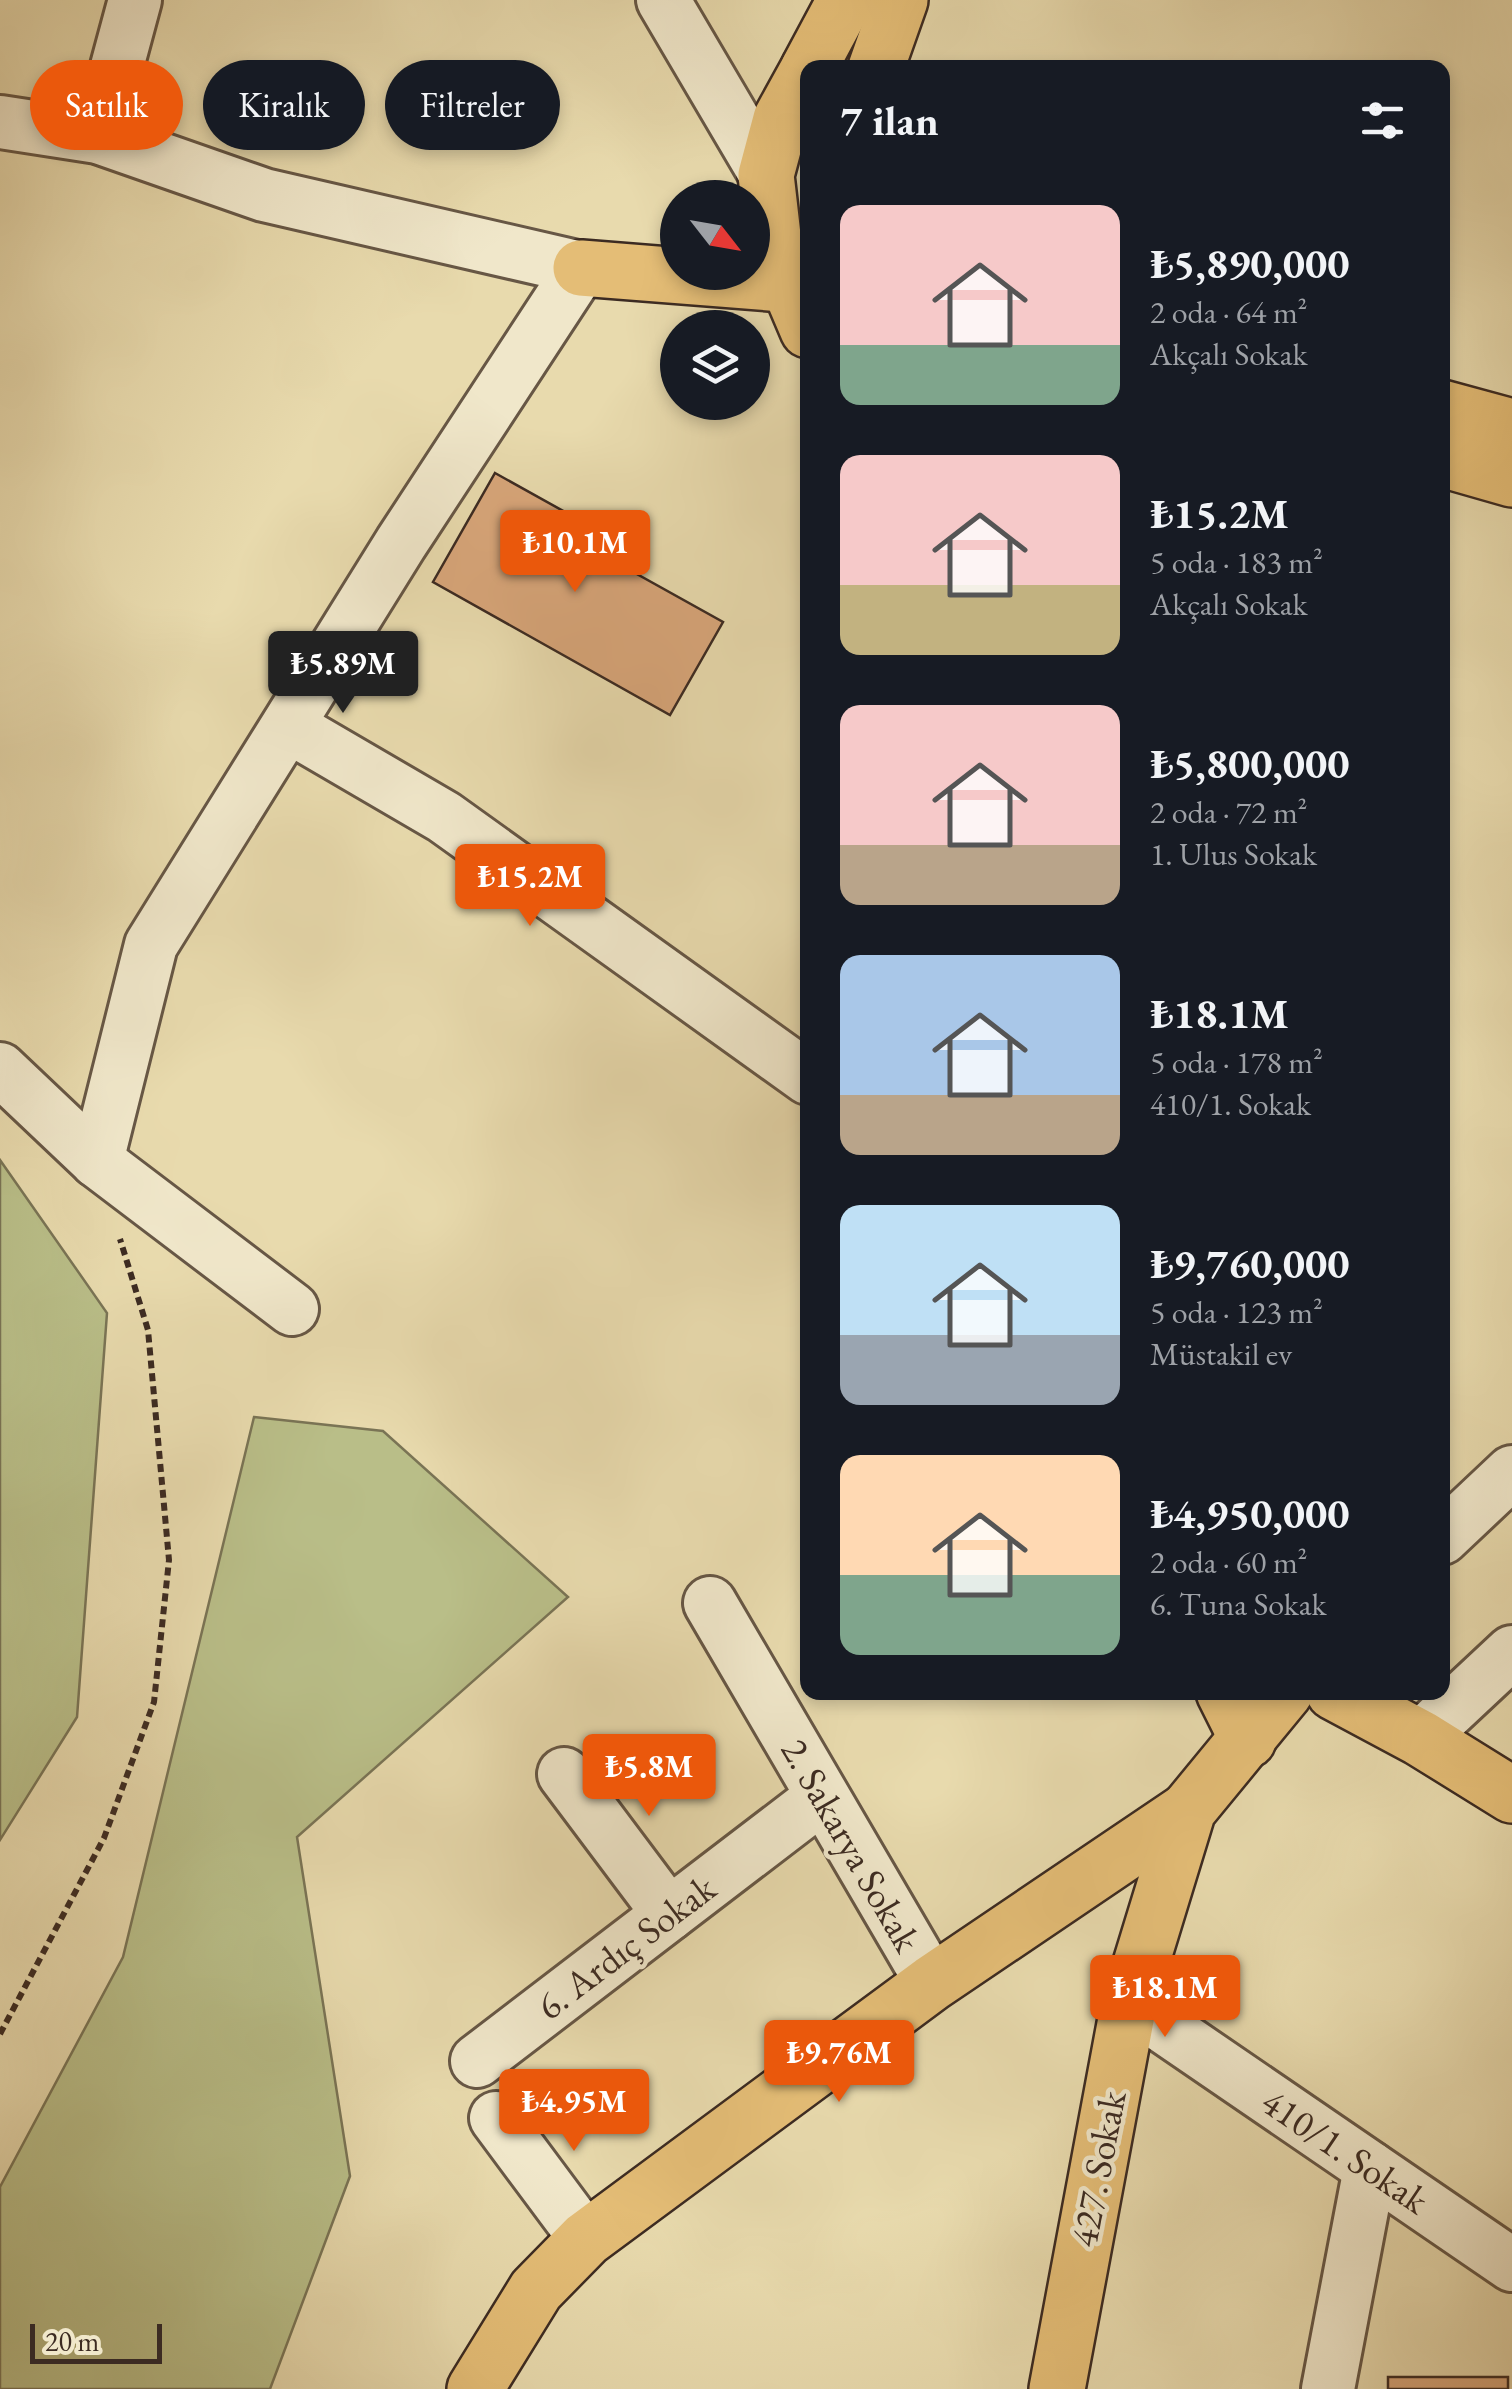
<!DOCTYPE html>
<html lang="tr">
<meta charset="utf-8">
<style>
:root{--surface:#171b24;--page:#242831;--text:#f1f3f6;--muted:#9ea1a6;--accent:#ea580c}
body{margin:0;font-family:"EB Garamond",serif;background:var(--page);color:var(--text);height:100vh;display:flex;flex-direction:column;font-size:38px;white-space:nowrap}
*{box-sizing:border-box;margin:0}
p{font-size:32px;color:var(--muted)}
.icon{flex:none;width:55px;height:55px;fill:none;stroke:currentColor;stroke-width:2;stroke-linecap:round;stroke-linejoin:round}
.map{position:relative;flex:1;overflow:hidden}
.details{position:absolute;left:800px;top:60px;width:650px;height:1640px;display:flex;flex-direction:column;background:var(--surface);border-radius:20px;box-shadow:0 5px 15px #0003}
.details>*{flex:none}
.top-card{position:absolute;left:30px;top:60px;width:620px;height:90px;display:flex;gap:20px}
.needle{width:65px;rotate:121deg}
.tools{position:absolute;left:660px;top:180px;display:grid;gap:20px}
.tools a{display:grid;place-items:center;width:110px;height:110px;border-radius:50%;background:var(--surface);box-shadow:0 5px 15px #0003;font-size:50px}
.scale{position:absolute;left:30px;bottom:25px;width:132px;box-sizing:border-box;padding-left:10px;border:5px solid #3c2b22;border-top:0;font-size:28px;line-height:35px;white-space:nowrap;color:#3c2b22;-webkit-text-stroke:8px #f0e7ca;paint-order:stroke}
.price{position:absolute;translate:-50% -85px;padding:0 22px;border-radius:10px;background:var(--accent);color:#fff;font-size:32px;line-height:65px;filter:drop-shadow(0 2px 5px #0008)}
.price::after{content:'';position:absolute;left:50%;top:60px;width:30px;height:22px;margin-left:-15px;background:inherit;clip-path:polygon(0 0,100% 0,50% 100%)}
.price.current{background:#222;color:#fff}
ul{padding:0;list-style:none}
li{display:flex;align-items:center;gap:30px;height:250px;padding:0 40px}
li span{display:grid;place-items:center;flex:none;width:280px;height:200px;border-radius:20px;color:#555}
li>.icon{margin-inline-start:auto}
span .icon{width:120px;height:120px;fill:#fffc;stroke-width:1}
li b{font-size:42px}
h2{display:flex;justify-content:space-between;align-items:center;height:120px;padding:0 40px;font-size:42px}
.chip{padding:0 35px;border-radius:45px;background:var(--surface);box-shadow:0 5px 15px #0003;font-size:35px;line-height:90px}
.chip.current{background:var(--accent);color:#fff}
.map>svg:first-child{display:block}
.green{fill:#b9be88;stroke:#7a7455;stroke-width:2.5}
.building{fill:#d8a67a;stroke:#3c2b22;stroke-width:2.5}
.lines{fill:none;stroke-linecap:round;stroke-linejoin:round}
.minor-casing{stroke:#675745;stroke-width:58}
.major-casing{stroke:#3c2b22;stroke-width:60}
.path{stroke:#3c2b22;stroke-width:6;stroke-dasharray:8 5;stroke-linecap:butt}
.minor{stroke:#f0e7ca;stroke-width:52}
.major{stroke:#e4bd76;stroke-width:55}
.labels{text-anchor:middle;stroke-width:9;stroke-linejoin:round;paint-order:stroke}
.street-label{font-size:38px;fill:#3c2b22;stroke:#f0e7ca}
</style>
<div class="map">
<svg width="1512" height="2389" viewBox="0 0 1512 2389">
<rect width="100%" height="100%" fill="#e8daad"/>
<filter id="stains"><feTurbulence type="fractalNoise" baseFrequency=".002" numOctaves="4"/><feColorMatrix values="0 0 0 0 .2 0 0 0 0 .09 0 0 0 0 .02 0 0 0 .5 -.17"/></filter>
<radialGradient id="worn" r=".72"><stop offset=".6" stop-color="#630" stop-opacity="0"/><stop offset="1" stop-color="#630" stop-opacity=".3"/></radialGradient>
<g class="green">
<polygon points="0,1160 107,1313 77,1717 0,1840"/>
<polygon points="254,1417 383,1431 568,1597 297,1837 350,2176 270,2389 0,2389 0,2187 123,1957"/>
</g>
<g class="building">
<polygon points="495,473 601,532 592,549 723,622 670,715 433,582"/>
<rect x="1388" y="2377" width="120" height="12"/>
</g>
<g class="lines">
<g class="minor-casing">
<g id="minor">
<polyline points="663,0 766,175"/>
<polyline points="0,122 98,137 264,195 581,268 401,543 151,945 97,1161"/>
<polyline points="98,137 135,0"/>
<polyline points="288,726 444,817 808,1078"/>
<polyline points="0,1069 97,1161 292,1309"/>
<polyline points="1442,1538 1512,1472"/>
<polyline points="710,1603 932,1983"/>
<polyline points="1420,1738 1512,1652"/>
<polyline points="564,1774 669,1914"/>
<polyline points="1129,2003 1512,2265"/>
<polyline points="477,2061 822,1797"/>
<polyline points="496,2118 586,2239"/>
<polyline points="1328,2389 1370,2168"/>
</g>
</g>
<g class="major-casing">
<g id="major">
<polyline points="809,68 840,10 848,0"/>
<polyline points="876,68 900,0"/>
<polyline points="808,70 781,119 766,175 773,236 788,283 808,330"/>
<polyline points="581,268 808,286"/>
<polyline points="1442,408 1512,427"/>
<polyline points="1442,459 1512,479"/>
<polyline points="1224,1692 1248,1740"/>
<polyline points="1334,1692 1420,1738 1512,1795"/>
<polyline points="475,2389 536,2290 586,2239 932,1983 1188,1810"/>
<polyline points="1057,2389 1129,2003 1188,1810 1285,1692"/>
</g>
</g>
<polyline class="path" points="0,2034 104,1838 154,1702 169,1560 148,1330 120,1239"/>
<use href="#minor" class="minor"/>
<use href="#major" class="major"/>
</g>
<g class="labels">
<g class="street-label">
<text transform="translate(851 1845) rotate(60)" y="13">2. Sakarya Sokak</text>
<text transform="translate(626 1947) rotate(-37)" y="13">6. Ardıç Sokak</text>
<text transform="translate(1345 2151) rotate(34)" y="13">410/1. Sokak</text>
<text transform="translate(1098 2169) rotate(-79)" y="13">427. Sokak</text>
</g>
</g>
<rect width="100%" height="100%" filter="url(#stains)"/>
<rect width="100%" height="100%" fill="url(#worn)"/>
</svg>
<div class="tools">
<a><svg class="needle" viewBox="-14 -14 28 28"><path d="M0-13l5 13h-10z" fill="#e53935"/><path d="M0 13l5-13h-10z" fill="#9ea1a6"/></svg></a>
<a><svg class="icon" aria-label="layers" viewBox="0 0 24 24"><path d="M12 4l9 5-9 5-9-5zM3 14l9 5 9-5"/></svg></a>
</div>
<div class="scale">20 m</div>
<b class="price" style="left:575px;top:595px">₺10.1M</b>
<b class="price current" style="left:343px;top:716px">₺5.89M</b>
<b class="price" style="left:530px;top:929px">₺15.2M</b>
<b class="price" style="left:649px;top:1819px">₺5.8M</b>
<b class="price" style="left:1165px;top:2040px">₺18.1M</b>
<b class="price" style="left:839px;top:2105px">₺9.76M</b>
<b class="price" style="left:574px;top:2154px">₺4.95M</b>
<div class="top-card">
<a class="chip current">Satılık</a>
<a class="chip">Kiralık</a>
<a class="chip">Filtreler</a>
</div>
<section class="details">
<h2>7 ilan<svg class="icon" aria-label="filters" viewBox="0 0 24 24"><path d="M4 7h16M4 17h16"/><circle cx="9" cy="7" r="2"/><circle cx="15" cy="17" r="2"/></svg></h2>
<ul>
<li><span style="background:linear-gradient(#f6c9c9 70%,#7fa58c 0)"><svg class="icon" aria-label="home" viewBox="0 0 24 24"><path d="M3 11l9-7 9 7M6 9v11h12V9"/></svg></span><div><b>₺5,890,000</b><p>2 oda · 64 m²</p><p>Akçalı Sokak</p></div></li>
<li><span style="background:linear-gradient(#f6c9c9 65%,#c2b280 0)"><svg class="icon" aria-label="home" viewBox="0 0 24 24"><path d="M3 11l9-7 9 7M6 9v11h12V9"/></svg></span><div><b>₺15.2M</b><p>5 oda · 183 m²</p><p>Akçalı Sokak</p></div></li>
<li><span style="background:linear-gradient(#f6c9c9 70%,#b9a48a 0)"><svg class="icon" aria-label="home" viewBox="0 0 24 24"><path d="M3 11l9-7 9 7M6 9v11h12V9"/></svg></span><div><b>₺5,800,000</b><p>2 oda · 72 m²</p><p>1. Ulus Sokak</p></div></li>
<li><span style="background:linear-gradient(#a9c7e8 70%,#b9a48a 0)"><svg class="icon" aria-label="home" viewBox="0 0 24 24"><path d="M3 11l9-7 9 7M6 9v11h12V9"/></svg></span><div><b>₺18.1M</b><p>5 oda · 178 m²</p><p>410/1. Sokak</p></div></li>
<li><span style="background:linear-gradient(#bfe0f5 65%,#9aa5b1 0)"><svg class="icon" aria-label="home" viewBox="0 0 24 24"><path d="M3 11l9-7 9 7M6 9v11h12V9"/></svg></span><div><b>₺9,760,000</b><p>5 oda · 123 m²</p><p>Müstakil ev</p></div></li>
<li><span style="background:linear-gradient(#ffd9b3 60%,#7fa58c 0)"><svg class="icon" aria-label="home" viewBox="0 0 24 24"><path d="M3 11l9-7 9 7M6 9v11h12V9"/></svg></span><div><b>₺4,950,000</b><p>2 oda · 60 m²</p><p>6. Tuna Sokak</p></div></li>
</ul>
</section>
</div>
